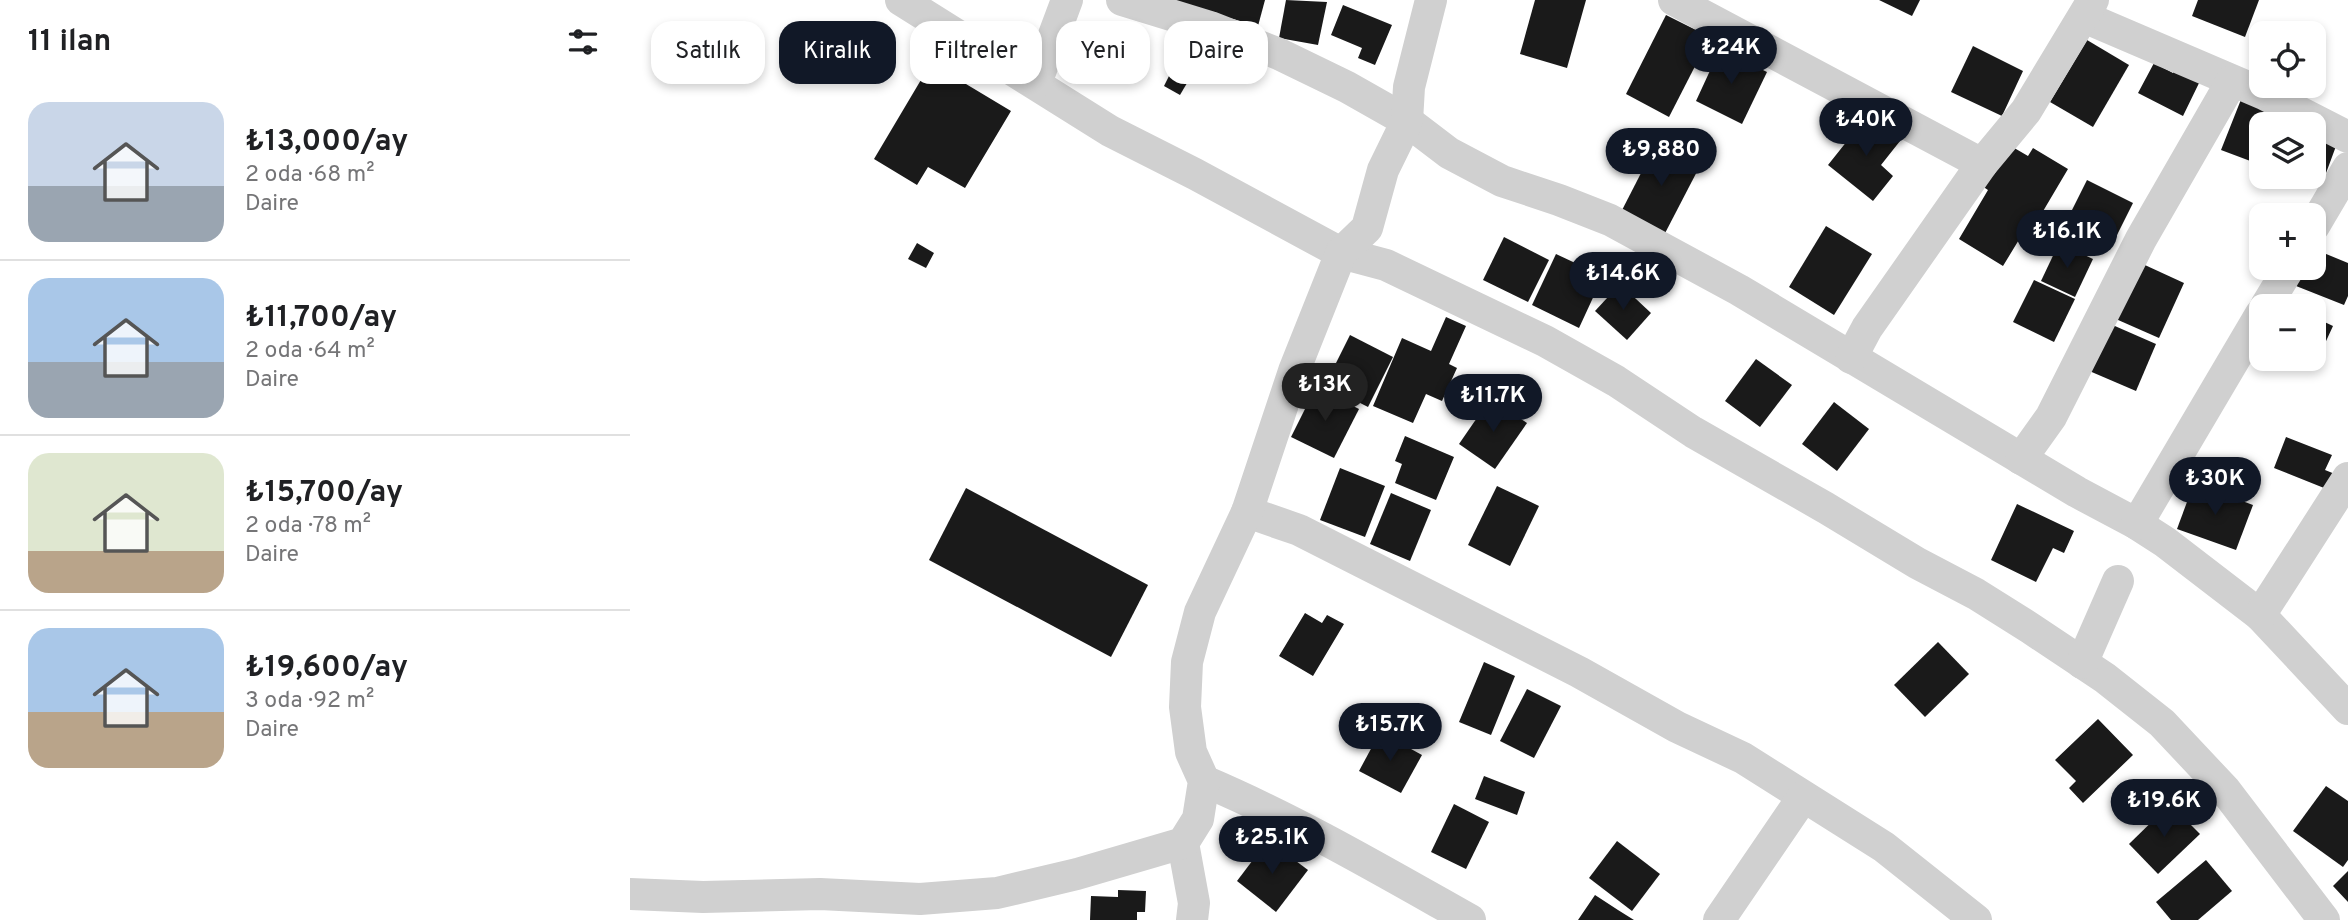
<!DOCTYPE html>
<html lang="tr">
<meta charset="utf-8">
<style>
:root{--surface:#fff;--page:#f2f2f2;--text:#202124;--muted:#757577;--line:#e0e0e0;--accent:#111827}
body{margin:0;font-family:Overpass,sans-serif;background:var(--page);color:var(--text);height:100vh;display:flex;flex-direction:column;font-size:26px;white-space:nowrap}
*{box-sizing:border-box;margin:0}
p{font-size:23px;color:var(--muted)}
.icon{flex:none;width:38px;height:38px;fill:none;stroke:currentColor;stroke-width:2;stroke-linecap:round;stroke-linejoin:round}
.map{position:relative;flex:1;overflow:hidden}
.panel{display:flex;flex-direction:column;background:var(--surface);width:630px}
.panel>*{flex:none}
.hud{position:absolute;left:21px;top:21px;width:665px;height:63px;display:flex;gap:14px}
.fabs{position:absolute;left:1619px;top:21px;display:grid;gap:14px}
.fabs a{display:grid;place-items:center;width:77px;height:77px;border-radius:14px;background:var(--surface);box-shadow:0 4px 10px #0003;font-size:35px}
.price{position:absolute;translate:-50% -60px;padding:0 16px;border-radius:24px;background:var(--accent);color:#fff;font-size:23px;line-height:46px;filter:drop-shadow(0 2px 4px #0008)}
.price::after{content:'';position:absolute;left:50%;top:42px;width:21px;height:16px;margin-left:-10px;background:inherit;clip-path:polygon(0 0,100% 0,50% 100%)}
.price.active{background:#222;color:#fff}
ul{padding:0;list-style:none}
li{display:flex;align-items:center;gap:21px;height:175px;padding:0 28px}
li+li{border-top:2px solid var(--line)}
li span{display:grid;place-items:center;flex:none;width:196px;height:140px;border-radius:21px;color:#555}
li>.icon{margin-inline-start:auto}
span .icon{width:84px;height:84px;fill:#fffc;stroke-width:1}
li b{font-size:30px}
h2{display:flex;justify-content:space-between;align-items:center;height:84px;padding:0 28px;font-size:30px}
.chip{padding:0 24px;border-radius:21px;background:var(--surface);box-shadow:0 4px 10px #0003;font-size:24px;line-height:63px}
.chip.active{background:var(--accent);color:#fff}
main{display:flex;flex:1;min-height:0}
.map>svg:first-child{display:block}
.building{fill:#1a1a1a}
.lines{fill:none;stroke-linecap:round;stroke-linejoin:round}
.minor{stroke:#d0d0d0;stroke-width:32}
</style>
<main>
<section class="panel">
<h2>11 ilan<svg class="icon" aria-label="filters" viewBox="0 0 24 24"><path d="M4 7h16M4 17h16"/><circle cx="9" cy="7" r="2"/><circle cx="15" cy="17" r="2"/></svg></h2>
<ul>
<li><span style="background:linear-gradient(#c9d6e8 60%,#9aa5b1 0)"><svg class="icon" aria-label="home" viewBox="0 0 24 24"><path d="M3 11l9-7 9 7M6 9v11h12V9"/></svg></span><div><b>₺13,000/ay</b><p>2 oda · 68 m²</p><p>Daire</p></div></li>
<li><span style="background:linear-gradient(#a9c7e8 60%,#9aa5b1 0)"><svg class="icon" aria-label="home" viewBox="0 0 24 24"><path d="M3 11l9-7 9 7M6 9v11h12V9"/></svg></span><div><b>₺11,700/ay</b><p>2 oda · 64 m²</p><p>Daire</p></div></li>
<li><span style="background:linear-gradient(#dfe7d0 70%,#b9a48a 0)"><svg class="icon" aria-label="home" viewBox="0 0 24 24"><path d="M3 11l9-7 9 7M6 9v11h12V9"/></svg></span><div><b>₺15,700/ay</b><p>2 oda · 78 m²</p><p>Daire</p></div></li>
<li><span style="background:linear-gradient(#a9c7e8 60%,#b9a48a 0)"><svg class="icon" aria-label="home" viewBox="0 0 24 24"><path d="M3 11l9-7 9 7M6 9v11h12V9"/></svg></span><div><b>₺19,600/ay</b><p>3 oda · 92 m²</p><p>Daire</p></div></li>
</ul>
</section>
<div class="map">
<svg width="1718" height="920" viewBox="0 0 1718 920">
<rect width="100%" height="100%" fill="#fff"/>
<g class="building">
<polygon points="535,0 635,0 628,26"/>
<polygon points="656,0 697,2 688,45 649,38"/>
<polygon points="905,0 956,0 937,68 890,54"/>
<polygon points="1249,0 1290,0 1282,16"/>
<polygon points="1568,0 1629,0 1615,37 1562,16"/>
<polygon points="713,5 762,25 745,65 728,58 732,48 701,35"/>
<polygon points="1036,15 1080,37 1039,117 996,94"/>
<polygon points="1457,40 1499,65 1463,127 1420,102"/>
<polygon points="1343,46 1393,71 1372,116 1321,92"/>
<polygon points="1090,49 1137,72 1112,124 1066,101"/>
<polygon points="301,63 381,111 335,188 298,167 287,185 244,159"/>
<polygon points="1524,63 1543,73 1545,68 1570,81 1553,116 1508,93"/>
<polygon points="543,68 560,78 550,95 534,86"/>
<polygon points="1612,97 1657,114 1653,124 1631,124 1631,165 1591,150"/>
<polygon points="1237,116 1270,141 1251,165 1263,176 1243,201 1198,165"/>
<polygon points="1684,128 1709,138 1692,184 1672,177 1684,177"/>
<polygon points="1029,138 1073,160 1032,239 989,216"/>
<polygon points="1374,142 1398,156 1403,148 1438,169 1409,218 1404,215 1373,266 1329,239 1358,190 1349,184"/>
<polygon points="1457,180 1503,203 1480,249 1434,226"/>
<polygon points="1196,226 1242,254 1204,315 1159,287"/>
<polygon points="874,237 919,260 898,302 853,280"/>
<polygon points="287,243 304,253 296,268 278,259"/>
<polygon points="1429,243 1463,259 1445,297 1411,281"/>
<polygon points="1684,249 1718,263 1718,296 1714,305 1661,284 1668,268 1684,268"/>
<polygon points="926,254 973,276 949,328 902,305"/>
<polygon points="1504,260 1554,283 1529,338 1479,316"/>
<polygon points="1404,280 1445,299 1424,342 1383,322"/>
<polygon points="990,284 1021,313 997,340 965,311"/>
<polygon points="816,317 836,326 819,364 827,368 812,401 796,394 783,423 743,406 772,338 801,351"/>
<polygon points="1684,317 1703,326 1685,365 1672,359 1684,359"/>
<polygon points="1478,323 1526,344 1506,391 1457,370"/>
<polygon points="720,335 763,357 738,407 695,385"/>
<polygon points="1126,359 1162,385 1130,427 1095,401"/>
<polygon points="686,387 729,409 704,458 661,437"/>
<polygon points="860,399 897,423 865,469 829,444"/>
<polygon points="1204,402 1239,429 1207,471 1172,444"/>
<polygon points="775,436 824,457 806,500 765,483 772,464 765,461"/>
<polygon points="1656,437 1702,455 1695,470 1710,476 1704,492 1644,468"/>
<polygon points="710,468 755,486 735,537 690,520"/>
<polygon points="1564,483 1623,505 1606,550 1547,529"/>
<polygon points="867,486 909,506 880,566 838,545"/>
<polygon points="336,488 518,585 481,657 299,560"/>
<polygon points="761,493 801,510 780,561 740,544"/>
<polygon points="1387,504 1444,531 1434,553 1423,548 1406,582 1361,560"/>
<polygon points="675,613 692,623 697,615 714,624 683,676 649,656"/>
<polygon points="1308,642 1339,674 1295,717 1264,685"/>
<polygon points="854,662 885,676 861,735 829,722"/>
<polygon points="897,689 931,706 904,758 870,741"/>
<polygon points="1468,719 1503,755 1453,803 1439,788 1446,781 1425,760"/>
<polygon points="750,732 792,755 771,793 729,771"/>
<polygon points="854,776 895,792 887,815 845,799"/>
<polygon points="1696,786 1718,801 1718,860 1713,867 1663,831"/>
<polygon points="824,804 859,822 836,869 801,852"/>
<polygon points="1540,804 1570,834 1528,874 1499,844"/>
<polygon points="638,840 678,870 646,912 607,881"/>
<polygon points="987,841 1030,874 1002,911 959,878"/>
<polygon points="1576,860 1602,891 1568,920 1541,920 1526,902"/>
<polygon points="1718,871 1718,902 1703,886"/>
<polygon points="488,890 516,891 515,912 507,912 507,920 460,920 461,896 488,897"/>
<polygon points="965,895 988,910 1004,920 948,920"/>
</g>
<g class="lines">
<g class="minor">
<polyline points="271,0 480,131 565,174 711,253 756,265 915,341 986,381 1063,432 1196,508 1287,563 1346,594 1400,628 1475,678 1532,723 1595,790 1694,920"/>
<polyline points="492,0 580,27 649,54 717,87 777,121 819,153 872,181 929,200 980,220 1109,290 1447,492 1507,524 1535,542 1630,615 1718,709"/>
<polyline points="1044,0 1352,164"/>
<polyline points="1454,17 1634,94 1718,137"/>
<polyline points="406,83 437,0"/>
<polyline points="1684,226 1718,168"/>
<polyline points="1636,306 1659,268"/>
<polyline points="1221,358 1237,328 1352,164 1396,111 1463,0"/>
<polyline points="1391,459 1421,417 1511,239 1602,81"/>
<polyline points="617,512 669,530 949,672 1047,727 1113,758 1254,847 1346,920"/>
<polyline points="1507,524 1631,314"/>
<polyline points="1630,615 1718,478"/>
<polyline points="1452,663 1488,581"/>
<path d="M574 781C666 820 753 871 840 920"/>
<polyline points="553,843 564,903 562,920"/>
<polyline points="0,894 73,897 190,894 290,899 367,893 447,874 553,843 568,819 574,781 561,752 555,707 557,662 570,612 617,512 664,371 711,253 737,228 753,170 777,121 779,87 801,0"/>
<polyline points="1089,920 1173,797"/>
</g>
</g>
</svg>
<div class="fabs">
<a><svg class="icon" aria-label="locate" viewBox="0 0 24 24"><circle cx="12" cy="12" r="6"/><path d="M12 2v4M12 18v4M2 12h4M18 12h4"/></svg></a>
<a><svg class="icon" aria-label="layers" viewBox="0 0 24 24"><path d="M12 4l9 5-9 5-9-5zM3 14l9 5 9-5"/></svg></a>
<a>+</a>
<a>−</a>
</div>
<b class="price" style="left:1101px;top:86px">₺24K</b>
<b class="price" style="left:1236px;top:158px">₺40K</b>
<b class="price" style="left:1031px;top:188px">₺9,880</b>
<b class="price" style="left:1437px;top:270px">₺16.1K</b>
<b class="price" style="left:993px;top:312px">₺14.6K</b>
<b class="price active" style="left:695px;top:423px">₺13K</b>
<b class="price" style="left:863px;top:434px">₺11.7K</b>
<b class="price" style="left:1585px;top:517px">₺30K</b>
<b class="price" style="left:760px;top:763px">₺15.7K</b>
<b class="price" style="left:1534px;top:839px">₺19.6K</b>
<b class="price" style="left:642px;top:876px">₺25.1K</b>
<div class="hud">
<a class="chip">Satılık</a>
<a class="chip active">Kiralık</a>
<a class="chip">Filtreler</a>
<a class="chip">Yeni</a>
<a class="chip">Daire</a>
</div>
</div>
</main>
